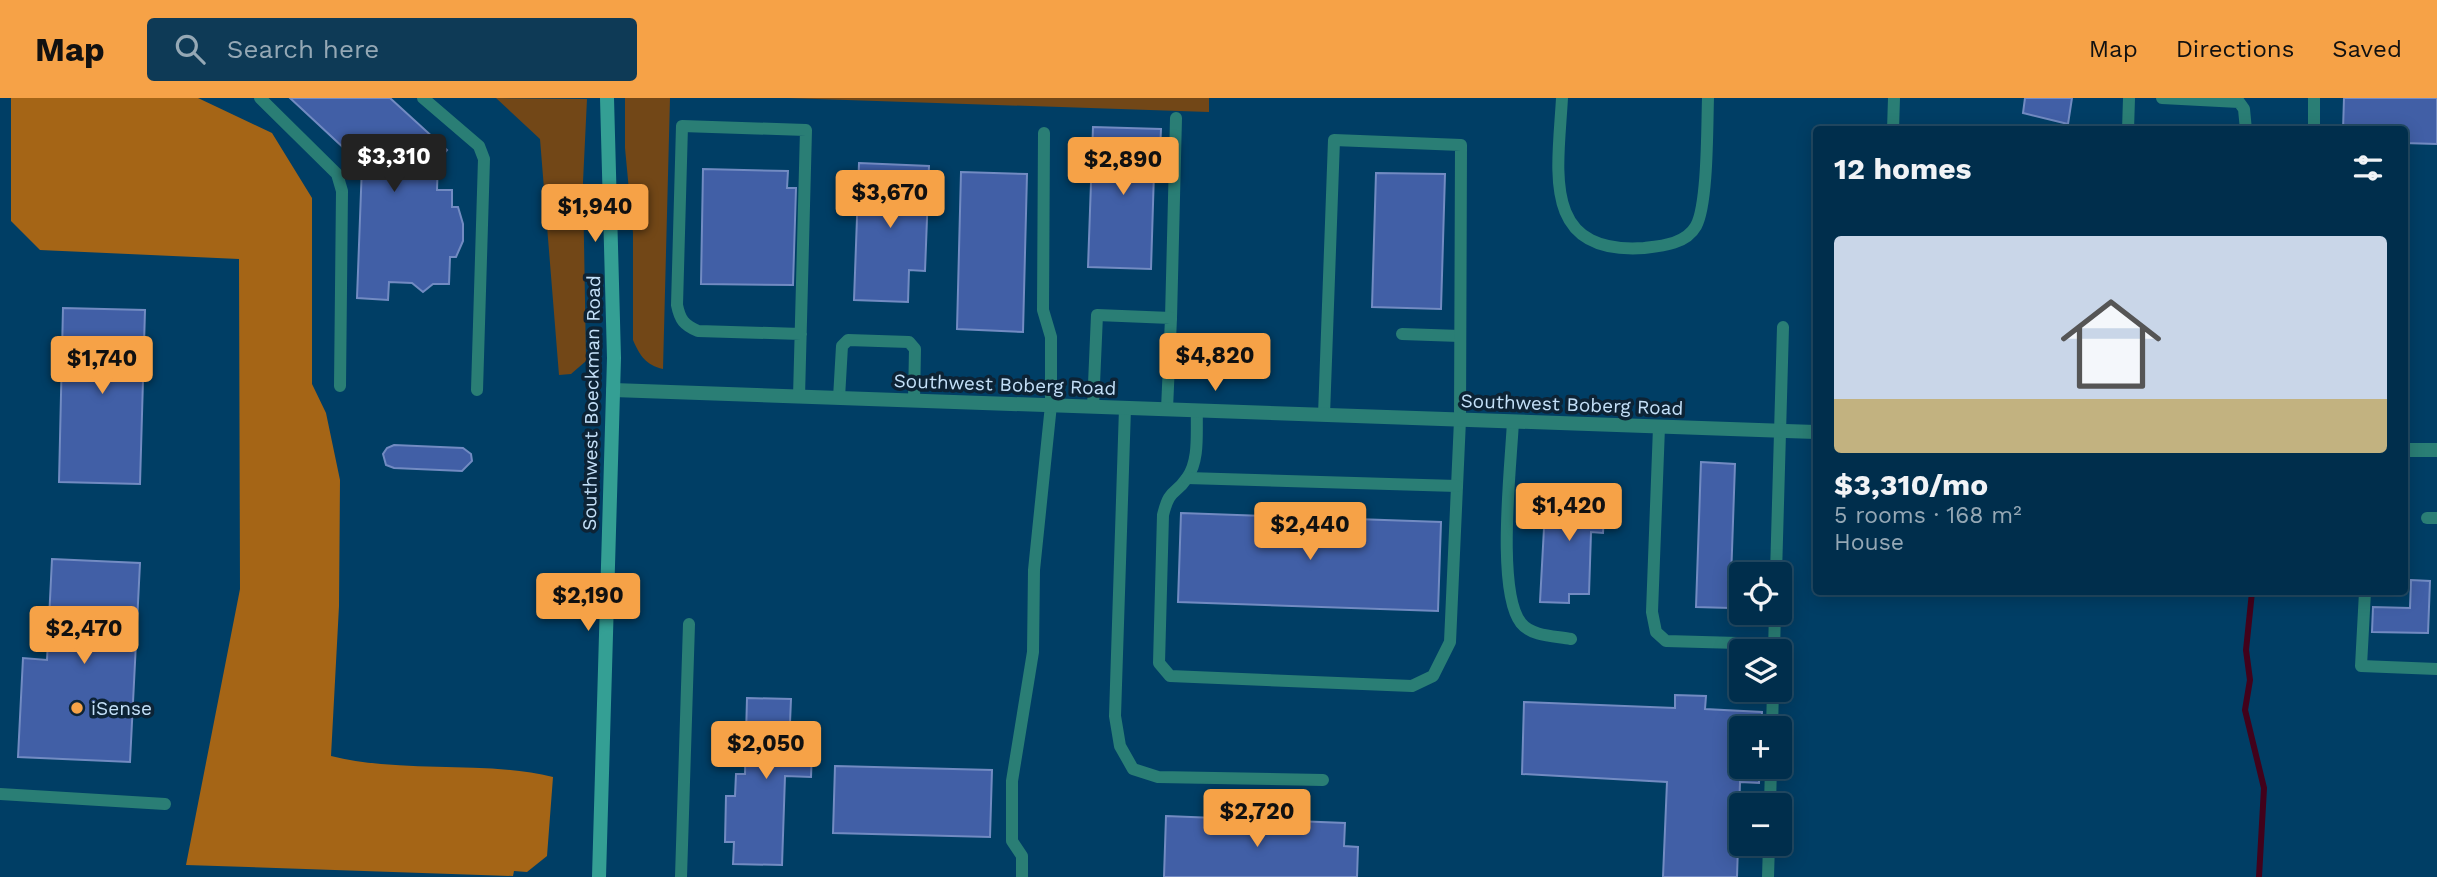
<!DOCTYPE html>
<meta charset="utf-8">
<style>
:root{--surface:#002e4c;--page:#0e3a56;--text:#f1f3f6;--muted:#95a8b5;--line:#224a64;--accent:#f6a247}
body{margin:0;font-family:"Work Sans",sans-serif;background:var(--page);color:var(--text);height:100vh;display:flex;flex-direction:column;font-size:26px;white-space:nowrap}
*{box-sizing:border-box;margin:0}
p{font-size:23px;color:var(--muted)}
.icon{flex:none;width:38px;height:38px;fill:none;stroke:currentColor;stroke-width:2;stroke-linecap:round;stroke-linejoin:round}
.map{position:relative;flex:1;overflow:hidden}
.panel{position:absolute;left:1813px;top:28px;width:595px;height:469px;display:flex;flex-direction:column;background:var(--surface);border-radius:7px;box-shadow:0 4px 18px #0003,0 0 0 2px var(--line)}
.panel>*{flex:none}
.buttons{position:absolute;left:1729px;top:464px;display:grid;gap:14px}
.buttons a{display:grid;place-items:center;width:63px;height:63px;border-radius:7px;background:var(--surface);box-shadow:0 4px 18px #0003,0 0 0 2px var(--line);font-size:35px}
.price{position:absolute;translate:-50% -60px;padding:0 16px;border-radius:7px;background:var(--accent);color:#111;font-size:23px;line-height:46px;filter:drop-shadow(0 2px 4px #0008)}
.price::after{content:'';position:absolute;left:50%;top:42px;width:21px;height:16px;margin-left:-10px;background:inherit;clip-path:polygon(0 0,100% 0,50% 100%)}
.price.on{background:#222;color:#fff}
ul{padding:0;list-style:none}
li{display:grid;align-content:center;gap:14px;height:371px;padding:0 21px}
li+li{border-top:2px solid var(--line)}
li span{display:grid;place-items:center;height:217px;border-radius:7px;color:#555}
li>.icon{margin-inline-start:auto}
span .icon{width:126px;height:126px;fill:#fffc;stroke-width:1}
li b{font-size:30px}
h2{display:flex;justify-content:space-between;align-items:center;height:84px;padding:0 21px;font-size:30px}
header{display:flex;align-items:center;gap:42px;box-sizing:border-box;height:98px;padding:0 35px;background:var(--accent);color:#111}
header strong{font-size:33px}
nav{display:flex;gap:38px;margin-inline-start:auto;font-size:24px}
.search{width:490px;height:63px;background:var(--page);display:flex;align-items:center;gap:18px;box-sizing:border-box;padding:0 24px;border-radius:7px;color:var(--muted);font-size:26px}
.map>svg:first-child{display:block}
.green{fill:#724717}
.forest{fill:#a56516}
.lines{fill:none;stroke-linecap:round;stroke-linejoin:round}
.stream{stroke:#42021b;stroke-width:6}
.building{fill:#415fa6;stroke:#728bc2;stroke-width:2}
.service{stroke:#2a7e75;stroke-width:12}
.tertiary{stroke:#2a7e75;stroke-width:14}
.secondary{stroke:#349f94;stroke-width:14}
.poi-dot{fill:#f6a247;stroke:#0d2335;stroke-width:2.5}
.labels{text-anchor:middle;stroke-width:7;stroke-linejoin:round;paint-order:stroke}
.street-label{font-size:19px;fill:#c4e0f8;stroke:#0d2335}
.poi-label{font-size:19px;fill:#c4e0f8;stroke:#0d2335;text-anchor:start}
</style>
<header>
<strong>Map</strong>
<div class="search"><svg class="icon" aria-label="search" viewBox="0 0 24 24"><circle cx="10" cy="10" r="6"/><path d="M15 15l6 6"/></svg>Search here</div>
<nav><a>Map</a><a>Directions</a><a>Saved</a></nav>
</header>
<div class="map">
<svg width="2437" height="779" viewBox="0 0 2437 779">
<rect width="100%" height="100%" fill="#003e65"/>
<g class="green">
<polygon points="496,0 587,1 583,84 586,263 571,276 559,277 540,41"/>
<path d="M625 0H670L663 271C646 267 640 258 633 242V135L625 50Z"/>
<polygon points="787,0 1209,0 1209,14"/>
</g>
<path class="forest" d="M11 0H198L272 35 312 100V286L326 315 340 382 339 508 331 658C403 676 483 662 553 679L547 758 527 774 514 773 513 778 186 767 240 491 239 161 40 152 11 123Z"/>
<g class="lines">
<polyline class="stream" points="2252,494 2246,552 2250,582 2245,612 2264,690 2259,779"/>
</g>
<g class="building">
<polygon points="290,0 390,0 447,52 438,62 437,92 452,92 452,109 458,109 463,126 463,143 456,159 450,159 449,186 433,186 423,194 412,185 389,184 388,202 357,200 362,67"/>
<polygon points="2025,0 2072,0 2068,26 2023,15"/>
<polygon points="2344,0 2437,0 2437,46 2404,45 2404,32 2343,32"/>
<polygon points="1093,29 1161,31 1159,75 1154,74 1151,171 1088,169"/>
<polygon points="859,65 929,68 925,173 909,172 908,204 854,202"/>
<polygon points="703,71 788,73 787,90 796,90 793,187 701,186"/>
<polygon points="961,74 1027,76 1023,234 957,231"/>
<polygon points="1376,75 1445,76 1441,211 1372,209"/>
<polygon points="63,210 145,212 140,386 59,384"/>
<polygon points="394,347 463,350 471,356 472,363 462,373 394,370 386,367 383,356 387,350"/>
<polygon points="1701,364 1735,366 1730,510 1696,509"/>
<polygon points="1546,393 1605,396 1603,435 1591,434 1589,496 1569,496 1569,505 1540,504"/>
<polygon points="1181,415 1441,424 1438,513 1178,504"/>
<polygon points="52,461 140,465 130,664 18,659 23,560 47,562"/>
<polygon points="2411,482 2430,483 2428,535 2372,534 2373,509 2410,510"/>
<polygon points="1675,597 1706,598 1705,611 1762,614 1761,630 1741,630 1741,668 1760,668 1759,685 1740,684 1737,779 1663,779 1667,684 1522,676 1524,604 1675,610"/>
<polygon points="747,600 791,601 790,625 813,625 811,679 785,678 782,767 733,766 734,744 725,744 726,698 735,698 736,676 745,676"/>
<polygon points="835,668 992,672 990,739 833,735"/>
<polygon points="1166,718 1345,725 1344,748 1358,749 1357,779 1164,779"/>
</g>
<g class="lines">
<g class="service">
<polyline points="260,0 337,76 342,93 340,288"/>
<polyline points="423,0 479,48 484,61 477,292"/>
<path d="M1562 0C1558 73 1540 157 1644 150 1662 148 1686 146 1696 128 1708 106 1707 28 1708 0"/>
<polyline points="2162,0 2239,4 2244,11 2246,32"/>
<polyline points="1893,32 1894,0"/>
<polyline points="2128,32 2129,0"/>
<polyline points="2314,32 2314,0"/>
<polyline points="1171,220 1176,20"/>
<polyline points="1402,236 1460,238"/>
<path d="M799 299 806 32 682 28 677 207C680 222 684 227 698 233L801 236"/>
<polyline points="839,300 842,248 848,242 909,244 915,251 914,302"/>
<polyline points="1093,309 1097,217 1171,220 1167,311"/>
<polyline points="1125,310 1115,618 1120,648 1133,671 1158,679 1323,682"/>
<path d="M1197 312C1196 333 1200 362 1187 380 1174 399 1170 389 1163 417L1159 565 1170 578 1412 588 1433 578 1450 544 1460 322 1461 47 1334 42 1324 317"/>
<path d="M1513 323C1511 367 1496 493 1521 525 1532 539 1556 538 1571 541"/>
<polyline points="1659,329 1652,514 1656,534 1666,543 1774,546"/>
<polyline points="1187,380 1457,388"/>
<polyline points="2427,420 2437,420"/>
<polyline points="1776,476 1783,229"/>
<polyline points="2365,494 2361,568 2437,571"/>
<polyline points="1774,553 1775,514"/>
<polyline points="1772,630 1773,592"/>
<polyline points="0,696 165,706"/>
<polyline points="1770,707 1771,668"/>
<polyline points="681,779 689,526"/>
<polyline points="1022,779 1022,758 1012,743 1012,683 1033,554 1034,472 1051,307 1051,239 1043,212 1044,35"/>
<polyline points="1768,779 1769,746"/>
</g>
<g class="tertiary">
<polyline points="613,292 1816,334"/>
<polyline points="2404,352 2437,352"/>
</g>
<polyline class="secondary" points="599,779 614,260 607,0"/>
</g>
<circle class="poi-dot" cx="77" cy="610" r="7"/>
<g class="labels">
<g class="street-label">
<text transform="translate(1005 286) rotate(2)" y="7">Southwest Boberg Road</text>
<text transform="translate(591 305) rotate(-89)" y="7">Southwest Boeckman Road</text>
<text transform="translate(1572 306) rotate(2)" y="7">Southwest Boberg Road</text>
</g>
<g class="poi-label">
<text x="91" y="617">iSense</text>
</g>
</g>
</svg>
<div class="buttons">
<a><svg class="icon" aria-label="locate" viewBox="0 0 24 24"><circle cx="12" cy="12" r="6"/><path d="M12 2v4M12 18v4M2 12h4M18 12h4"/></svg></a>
<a><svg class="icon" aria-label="layers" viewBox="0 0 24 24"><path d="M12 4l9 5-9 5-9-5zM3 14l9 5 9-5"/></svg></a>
<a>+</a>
<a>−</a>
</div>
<b class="price on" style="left:394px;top:96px">$3,310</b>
<b class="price" style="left:1123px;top:99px">$2,890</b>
<b class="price" style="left:890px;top:132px">$3,670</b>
<b class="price" style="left:595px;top:146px">$1,940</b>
<b class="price" style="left:1215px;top:295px">$4,820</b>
<b class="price" style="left:102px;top:298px">$1,740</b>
<b class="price" style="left:1569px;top:445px">$1,420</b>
<b class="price" style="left:1310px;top:464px">$2,440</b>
<b class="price" style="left:588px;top:535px">$2,190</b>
<b class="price" style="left:84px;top:568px">$2,470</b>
<b class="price" style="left:766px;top:683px">$2,050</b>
<b class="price" style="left:1257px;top:751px">$2,720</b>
<section class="panel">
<h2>12 homes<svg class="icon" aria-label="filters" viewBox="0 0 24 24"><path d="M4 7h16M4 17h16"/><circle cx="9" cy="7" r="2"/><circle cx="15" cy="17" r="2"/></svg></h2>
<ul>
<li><span style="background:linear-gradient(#c9d6e8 75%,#c2b280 0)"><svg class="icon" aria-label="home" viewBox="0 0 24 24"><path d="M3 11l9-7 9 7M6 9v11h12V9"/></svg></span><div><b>$3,310/mo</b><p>5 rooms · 168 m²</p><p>House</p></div></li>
</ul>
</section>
</div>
